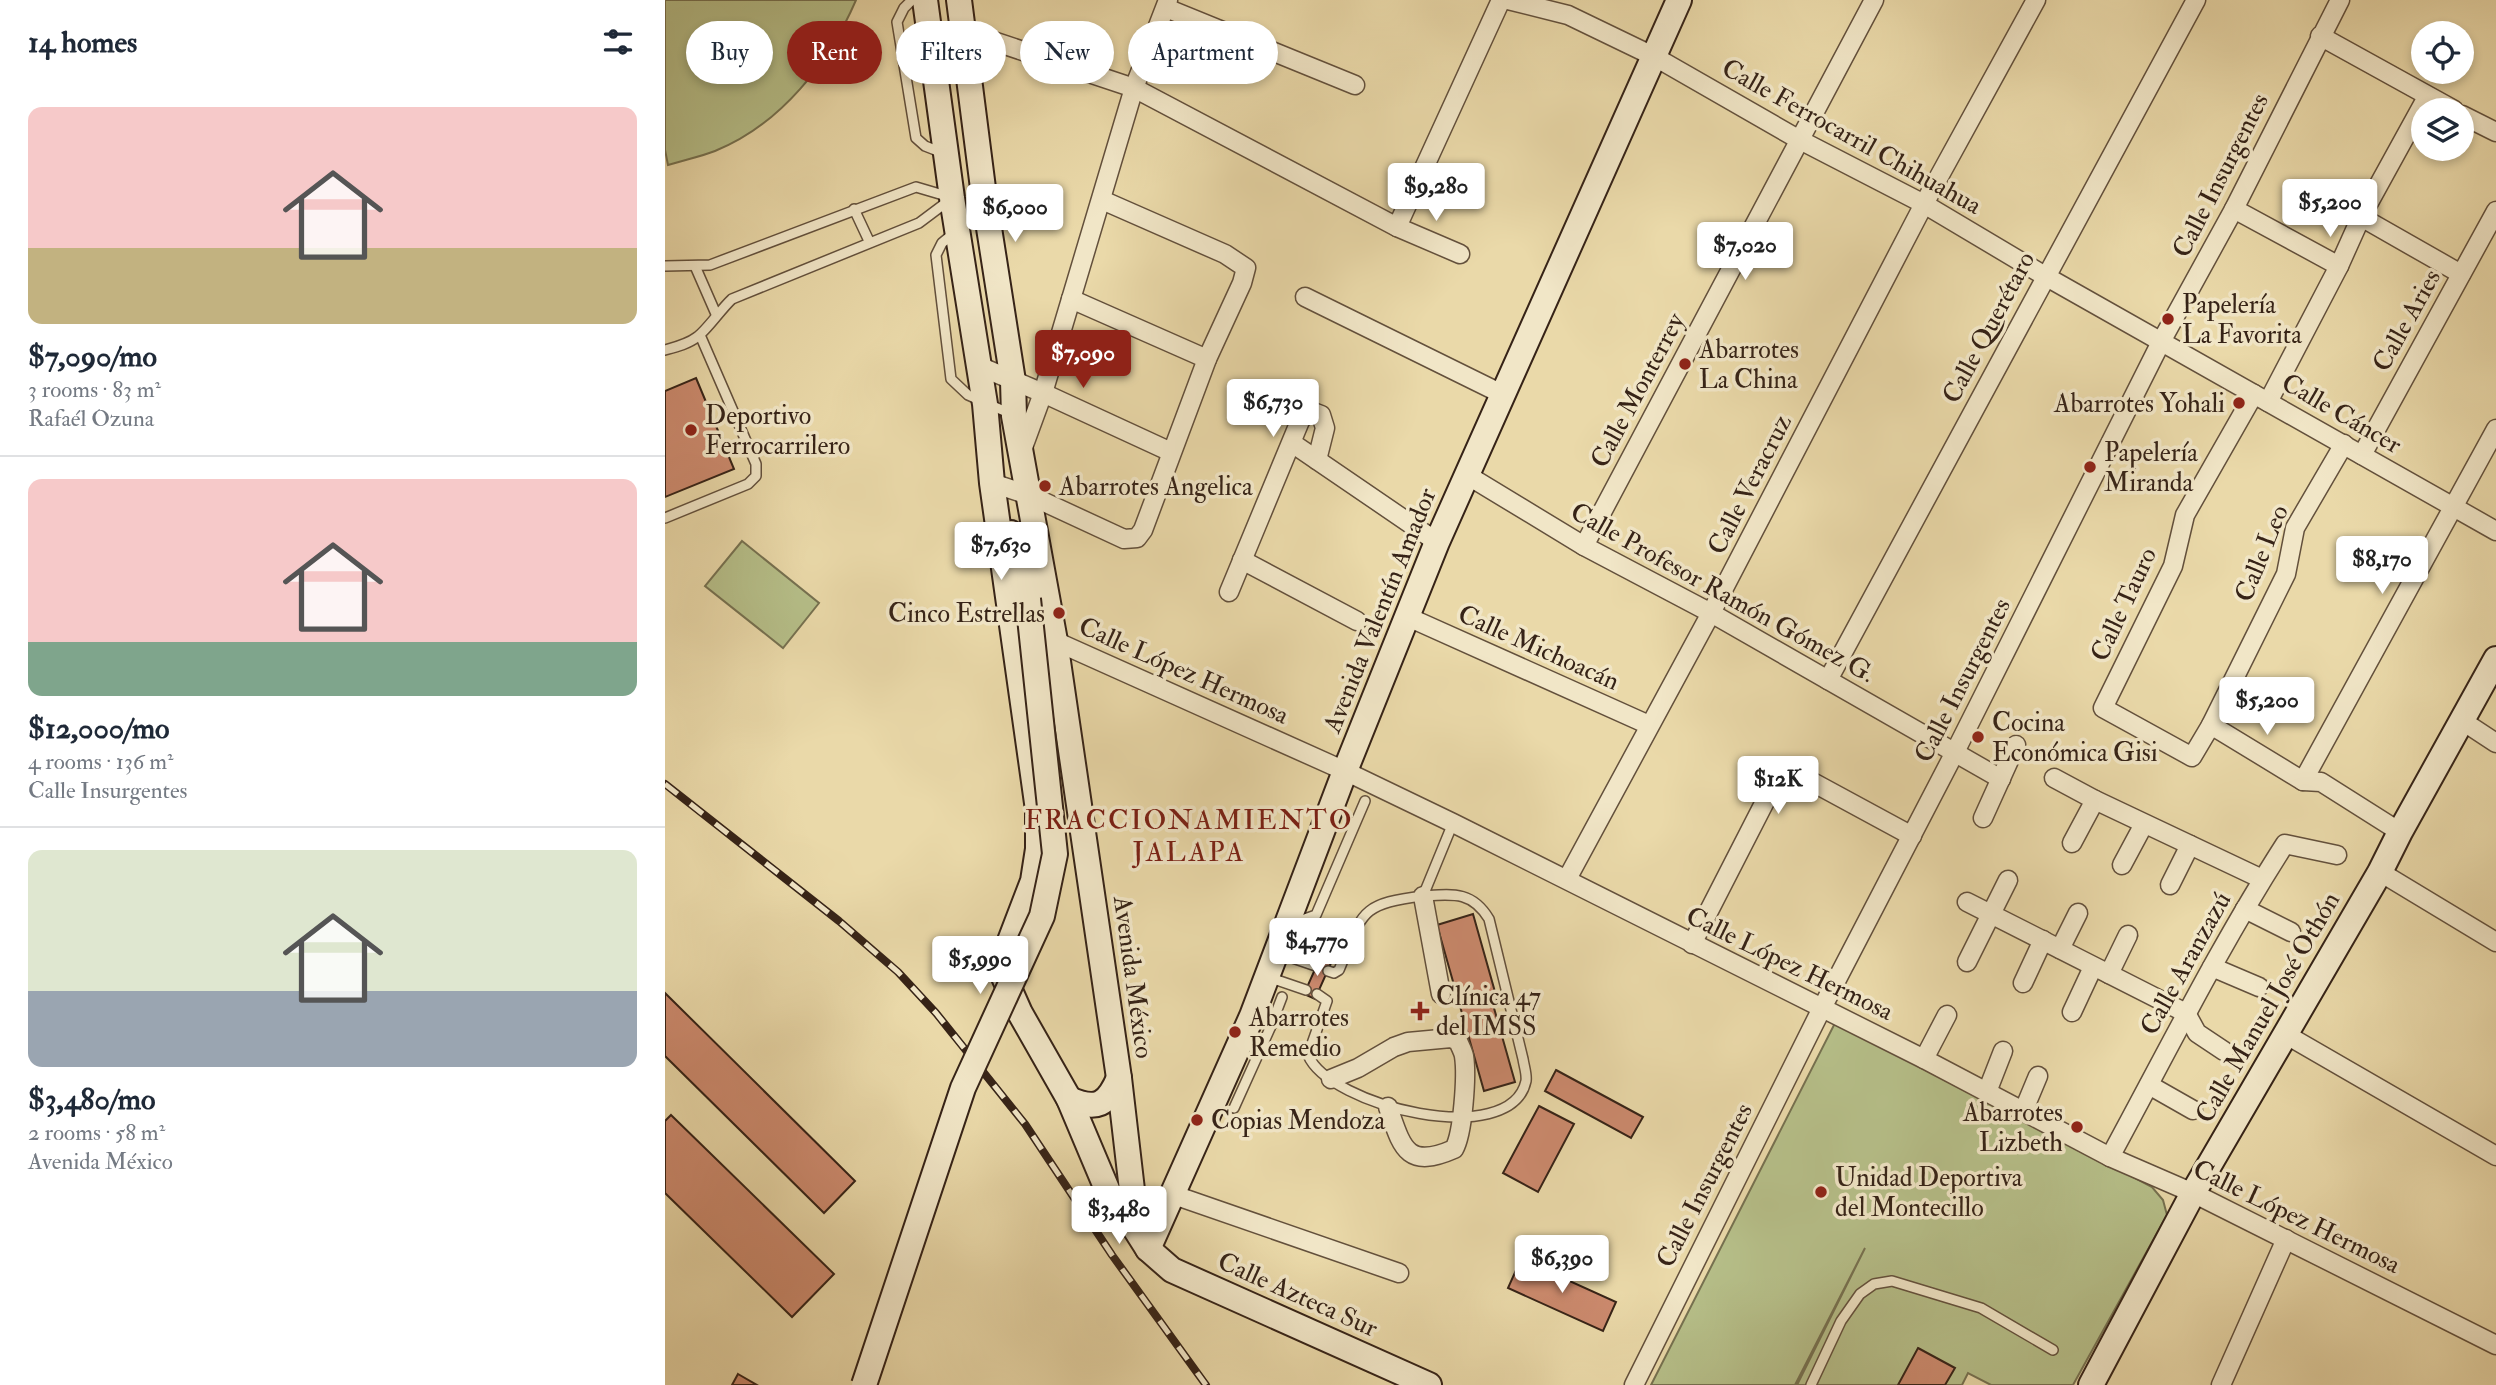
<!DOCTYPE html>
<meta charset="utf-8">
<style>
:root{--surface:#fff;--page:#f6f6f7;--text:#1f2937;--muted:#747a83;--line:#e0e1e3;--accent:#8f2418}
body{margin:0;font-family:"IM FELL Double Pica",serif;background:var(--page);color:var(--text);height:100vh;display:flex;flex-direction:column;font-size:26px;white-space:nowrap}
*{box-sizing:border-box;margin:0}
p{font-size:23px;color:var(--muted)}
.icon{flex:none;width:38px;height:38px;fill:none;stroke:currentColor;stroke-width:2;stroke-linecap:round;stroke-linejoin:round}
.map{position:relative;flex:1;overflow:hidden}
.sheet{display:flex;flex-direction:column;background:var(--surface);width:665px}
.sheet>*{flex:none}
.banner{position:absolute;left:21px;top:21px;width:665px;height:63px;display:flex;gap:14px}
.fabs{position:absolute;left:1746px;top:21px;display:grid;gap:14px}
.fabs a{display:grid;place-items:center;width:63px;height:63px;border-radius:50%;background:var(--surface);box-shadow:0 4px 10px #0003;font-size:35px}
.price{position:absolute;translate:-50% -60px;padding:0 16px;border-radius:7px;background:#fff;color:#222;font-size:23px;line-height:46px;filter:drop-shadow(0 2px 4px #0008)}
.price::after{content:'';position:absolute;left:50%;top:42px;width:21px;height:16px;margin-left:-10px;background:inherit;clip-path:polygon(0 0,100% 0,50% 100%)}
.price.active{background:var(--accent);color:#fff}
ul{padding:0;list-style:none}
li{display:grid;align-content:center;gap:14px;height:371px;padding:0 28px}
li+li{border-top:2px solid var(--line)}
li span{display:grid;place-items:center;height:217px;border-radius:14px;color:#555}
li>.icon{margin-inline-start:auto}
span .icon{width:126px;height:126px;fill:#fffc;stroke-width:1}
li b{font-size:30px}
h2{display:flex;justify-content:space-between;align-items:center;height:84px;padding:0 28px;font-size:30px}
.tag{padding:0 24px;border-radius:32px;background:var(--surface);box-shadow:0 4px 10px #0003;font-size:24px;line-height:63px}
.tag.active{background:var(--accent);color:#fff}
main{display:flex;flex:1;min-height:0}
.map>svg:first-child{display:block}
.green{fill:#b6bf89;stroke:#767150;stroke-width:2}
.building{fill:#cc8a6e;stroke:#362317;stroke-width:2}
.lines{fill:none;stroke-linecap:round;stroke-linejoin:round}
.lane-casing{stroke:#63503c;stroke-width:12}
.street-casing{stroke:#63503c;stroke-width:21}
.secondary-casing{stroke:#362317;stroke-width:28}
.lane{stroke:#f1e6c7;stroke-width:9}
.street{stroke:#f1e6c7;stroke-width:18}
.secondary{stroke:#f1e6c7;stroke-width:24}
.rail-casing{stroke:#362317;stroke-width:8}
.rail{stroke:#f1e6c7;stroke-width:5;stroke-dasharray:16;stroke-linecap:butt}
.secondary-bridge-casing{stroke:#362317;stroke-width:28;stroke-linecap:butt}
.secondary-bridge{stroke:#f1e6c7;stroke-width:24}
.poi-dot{fill:#8f2418;stroke:#f1e6c7;stroke-width:2.5}
.labels{text-anchor:middle;stroke-width:7;stroke-linejoin:round;paint-order:stroke}
.street-label{font-size:26px;fill:#362317;stroke:#f1e6c7}
.poi-label{font-size:26px;fill:#362317;stroke:#f1e6c7;text-anchor:start}
.neighbourhood-label{font-size:28px;letter-spacing:2px;fill:#7a1f14;stroke:#f1e6c7}
</style>
<main>
<section class="sheet">
<h2>14 homes<svg class="icon" aria-label="filters" viewBox="0 0 24 24"><path d="M4 7h16M4 17h16"/><circle cx="9" cy="7" r="2"/><circle cx="15" cy="17" r="2"/></svg></h2>
<ul>
<li><span style="background:linear-gradient(#f6c9c9 65%,#c2b280 0)"><svg class="icon" aria-label="home" viewBox="0 0 24 24"><path d="M3 11l9-7 9 7M6 9v11h12V9"/></svg></span><div><b>$7,090/mo</b><p>3 rooms · 83 m²</p><p>Rafaél Ozuna</p></div></li>
<li><span style="background:linear-gradient(#f6c9c9 75%,#7fa58c 0)"><svg class="icon" aria-label="home" viewBox="0 0 24 24"><path d="M3 11l9-7 9 7M6 9v11h12V9"/></svg></span><div><b>$12,000/mo</b><p>4 rooms · 136 m²</p><p>Calle Insurgentes</p></div></li>
<li><span style="background:linear-gradient(#dfe7d0 65%,#9aa5b1 0)"><svg class="icon" aria-label="home" viewBox="0 0 24 24"><path d="M3 11l9-7 9 7M6 9v11h12V9"/></svg></span><div><b>$3,480/mo</b><p>2 rooms · 58 m²</p><p>Avenida México</p></div></li>
</ul>
</section>
<div class="map">
<svg width="1831" height="1385" viewBox="0 0 1831 1385">
<rect width="100%" height="100%" fill="#ead9a9"/>
<filter id="stains"><feTurbulence type="fractalNoise" baseFrequency=".00286" numOctaves="4"/><feColorMatrix values="0 0 0 0 .2 0 0 0 0 .09 0 0 0 0 .02 0 0 0 .5 -.17"/></filter>
<radialGradient id="worn" r=".72"><stop offset=".6" stop-color="#630" stop-opacity="0"/><stop offset="1" stop-color="#630" stop-opacity=".3"/></radialGradient>
<g class="green">
<path d="M0 0H191C164 63 115 125 50 151 35 157 18 160 3 165L0 150Z"/>
<polygon points="77,541 154,603 118,648 40,586"/>
<polygon points="1170,1023 1285,1080 1487,1187 1498,1200 1502,1215 1408,1385 1326,1385 1303,1373 1297,1385 1132,1385 1200,1248 1130,1385 986,1385"/>
</g>
<g class="building">
<polygon points="31,378 69,469 0,497 0,391"/>
<polygon points="808,914 832,999 827,1001 850,1082 819,1091 772,925"/>
<polygon points="655,958 666,963 650,999 639,994"/>
<polygon points="0,993 190,1181 159,1213 0,1056"/>
<polygon points="891,1070 978,1117 966,1138 880,1091"/>
<polygon points="874,1106 909,1124 873,1192 838,1173"/>
<polygon points="6,1115 169,1274 127,1317 0,1193 0,1121"/>
<polygon points="856,1259 951,1302 938,1331 843,1288"/>
<polygon points="1253,1348 1290,1368 1280,1385 1233,1385"/>
<polygon points="73,1374 92,1385 67,1385"/>
</g>
<g class="lines">
<g class="lane-casing">
<g id="lane">
<polyline points="247,0 239,8 232,22 251,138 260,146 278,153"/>
<polyline points="189,209 204,241"/>
<polyline points="288,234 277,243 271,255 286,379 303,395 346,414"/>
<polyline points="0,266 45,265 251,187 285,197"/>
<polyline points="30,266 51,314"/>
<path d="M0 350C11 347 23 344 32 337 42 330 56 309 67 299L254 223 286 199"/>
<polyline points="0,518 83,484 91,476 91,464 35,335"/>
<polyline points="626,924 651,915 700,801"/>
<polyline points="613,953 651,966"/>
<path d="M663 971 669 973 674 970C698 913 693 904 758 896"/>
<polyline points="603,977 641,990"/>
<path d="M652 994 662 1001 643 1055C664 1106 846 1151 861 1081 862 1074 859 1066 858 1059L824 919C807 891 788 894 758 896L788 823"/>
<polyline points="606,1026 617,997"/>
<polyline points="569,1108 606,1026 588,1017"/>
<polyline points="1146,1385 1176,1321 1195,1294 1209,1284 1227,1281 1316,1308 1388,1350"/>
</g>
</g>
<g class="street-casing">
<g id="street">
<polyline points="843,0 903,15 990,57 1133,139 1259,204 1380,276 1831,531"/>
<polyline points="501,8 690,85"/>
<polyline points="298,31 469,88 732,227 795,254"/>
<polyline points="1655,36 1789,110"/>
<polyline points="1797,115 1831,132"/>
<polyline points="1569,209 1674,266"/>
<polyline points="1696,217 1796,274"/>
<polyline points="732,227 836,0"/>
<polyline points="640,297 837,394"/>
<polyline points="406,299 542,359"/>
<polyline points="314,366 378,393 506,452"/>
<polyline points="1589,394 1520,515 1508,566 1438,708 1527,757 1546,725 1621,574 1630,528 1679,444"/>
<polyline points="1603,402 1674,266 1696,217 1762,97"/>
<polyline points="627,443 772,542"/>
<polyline points="356,453 378,393 469,88 503,0"/>
<polyline points="1697,455 1831,211"/>
<polyline points="802,475 919,546 1046,613 1336,779"/>
<polyline points="327,483 364,495 459,539 472,538 478,530 542,359 577,283 581,268 560,254 437,200"/>
<polyline points="919,546 1209,0"/>
<polyline points="577,560 692,621"/>
<polyline points="564,592 635,421 643,410 656,415 660,428 652,460"/>
<polyline points="743,617 984,725"/>
<polyline points="390,641 680,771 788,823 1259,1059 1445,1157 1528,1193 1831,1345"/>
<polyline points="1163,680 1531,0"/>
<polyline points="1796,720 1831,743"/>
<polyline points="1546,725 1638,781 1656,782 1735,832"/>
<polyline points="1389,778 1430,800 1597,879"/>
<polyline points="1638,781 1831,429"/>
<polyline points="1318,818 1351,745"/>
<polyline points="1407,843 1430,800"/>
<polyline points="1457,865 1479,824"/>
<polyline points="1715,872 1831,942"/>
<polyline points="902,879 1046,613 1259,204 1371,0"/>
<polyline points="1505,885 1525,845"/>
<polyline points="758,896 776,994"/>
<polyline points="1302,902 1521,1013 1532,1033 1559,1051"/>
<polyline points="1580,909 1626,932"/>
<polyline points="1027,944 1112,778 1127,771 1247,836"/>
<polyline points="1395,949 1413,913"/>
<polyline points="1302,962 1343,880"/>
<polyline points="1547,967 1594,987"/>
<polyline points="1444,974 1463,935"/>
<polyline points="1358,983 1378,940"/>
<polyline points="1407,1012 1428,967"/>
<polyline points="1620,1034 1831,1156"/>
<polyline points="1259,1059 1282,1015"/>
<path d="M666 1079 693 1068 729 1047 743 1042 786 1038 793 1041C795 1046 798 1051 799 1056 802 1075 798 1134 789 1149 741 1170 737 1147 723 1107"/>
<polyline points="1484,1085 1528,1110"/>
<polyline points="1322,1092 1338,1051"/>
<polyline points="1358,1112 1373,1076"/>
<path d="M1445 1157C1502 1052 1555 945 1620 844L1672 855"/>
<polyline points="509,1195 734,1273"/>
<polyline points="969,1385 1157,1008 1289,754 1497,340 1569,209 1675,0"/>
<polyline points="1556,1385 1621,1239"/>
</g>
</g>
<g class="secondary-casing">
<g id="secondary">
<polyline points="260,0 287,198 320,404 327,483 373,810 373,849 368,881 340,954 339,977 355,1013 404,1099 447,1201 464,1219 483,1249 507,1270 764,1385"/>
<polyline points="294,0 319,196 348,381 349,416 390,641 454,1078 467,1190 464,1219"/>
<polyline points="346,533 354,556 363,599"/>
<path d="M404 1099C432 1111 442 1105 454 1078"/>
<polyline points="483,1249 587,1016 680,771 772,542 1014,0"/>
<polyline points="1426,1385 1528,1193 1715,872 1735,832 1831,659"/>
</g>
</g>
<use href="#lane" class="lane"/>
<use href="#street" class="street"/>
<use href="#secondary" class="secondary"/>
<g class="rail-casing">
<polyline id="rail" points="0,784 174,921 233,972 271,1013 360,1124 447,1255 541,1385"/>
</g>
<use href="#rail" class="rail"/>
<g class="secondary-bridge-casing">
<polyline id="secondary-bridge" points="199,1385 298,1088 377,916 390,854 363,599"/>
</g>
<use href="#secondary-bridge" class="secondary-bridge"/>
</g>
<g class="poi-dot">
<circle cx="1503" cy="319" r="7"/>
<circle cx="1020" cy="364" r="7"/>
<circle cx="1574" cy="403" r="7"/>
<circle cx="26" cy="430" r="7"/>
<circle cx="1425" cy="467" r="7"/>
<circle cx="380" cy="486" r="7"/>
<circle cx="394" cy="613" r="7"/>
<circle cx="1313" cy="737" r="7"/>
<path d="M751.5 1000.5h7v7h7v7h-7v7h-7v-7h-7v-7h7z"/>
<circle cx="570" cy="1032" r="7"/>
<circle cx="532" cy="1120" r="7"/>
<circle cx="1412" cy="1127" r="7"/>
<circle cx="1156" cy="1192" r="7"/>
</g>
<g class="labels">
<g class="street-label">
<text transform="translate(1187 136) rotate(29)" y="9">Calle Ferrocarril Chihuahua</text>
<text transform="translate(1555 175) rotate(-63)" y="9">Calle Insurgentes</text>
<text transform="translate(1741 320) rotate(-61)" y="9">Calle Aries</text>
<text transform="translate(1323 327) rotate(-62)" y="9">Calle Querétaro</text>
<text transform="translate(972 390) rotate(-62)" y="9">Calle Monterrey</text>
<text transform="translate(1677 413) rotate(30)" y="9">Calle Cáncer</text>
<text transform="translate(1084 484) rotate(-63)" y="9">Calle Veracruz</text>
<text transform="translate(1596 553) rotate(-68)" y="9">Calle Leo</text>
<text transform="translate(1058 592) rotate(29)" y="9">Calle Profesor Ramón Gómez G.</text>
<text transform="translate(1458 604) rotate(-65)" y="9">Calle Tauro</text>
<text transform="translate(714 610) rotate(-68)" y="9">Avenida Valentín Amador</text>
<text transform="translate(874 647) rotate(24)" y="9">Calle Michoacán</text>
<text transform="translate(519 670) rotate(24)" y="9">Calle López Hermosa</text>
<text transform="translate(1297 680) rotate(-63)" y="9">Calle Insurgentes</text>
<text transform="translate(1125 963) rotate(26)" y="9">Calle López Hermosa</text>
<text transform="translate(1520 963) rotate(-61)" y="9">Calle Aranzazú</text>
<text transform="translate(469 977) rotate(82)" y="9">Avenida México</text>
<text transform="translate(1602 1007) rotate(-60)" y="9">Calle Manuel José Othón</text>
<text transform="translate(1039 1185) rotate(-63)" y="9">Calle Insurgentes</text>
<text transform="translate(1632 1216) rotate(26)" y="9">Calle López Hermosa</text>
<text transform="translate(633 1294) rotate(24)" y="9">Calle Azteca Sur</text>
</g>
<g class="poi-label">
<text x="1517" y="313">Papelería<tspan x="1517" dy="30">La Favorita</tspan></text>
<text x="1034" y="358">Abarrotes<tspan x="1034" dy="30">La China</tspan></text>
<text x="1560" y="412" text-anchor="end">Abarrotes Yohali</text>
<text x="40" y="424">Deportivo<tspan x="40" dy="30">Ferrocarrilero</tspan></text>
<text x="1439" y="461">Papelería<tspan x="1439" dy="30">Miranda</tspan></text>
<text x="394" y="495">Abarrotes Angelica</text>
<text x="380" y="622" text-anchor="end">Cinco Estrellas</text>
<text x="1327" y="731">Cocina<tspan x="1327" dy="30">Económica Gisi</tspan></text>
<text x="771" y="1005">Clínica 47<tspan x="771" dy="30">del IMSS</tspan></text>
<text x="584" y="1026">Abarrotes<tspan x="584" dy="30">Remedio</tspan></text>
<text x="1398" y="1121" text-anchor="end">Abarrotes<tspan x="1398" dy="30">Lizbeth</tspan></text>
<text x="546" y="1129">Copias Mendoza</text>
<text x="1170" y="1186">Unidad Deportiva<tspan x="1170" dy="30">del Montecillo</tspan></text>
</g>
<g class="neighbourhood-label">
<text x="524" y="829">FRACCIONAMIENTO<tspan x="524" dy="32">JALAPA</tspan></text>
</g>
</g>
<rect width="100%" height="100%" filter="url(#stains)"/>
<rect width="100%" height="100%" fill="url(#worn)"/>
</svg>
<div class="fabs">
<a><svg class="icon" aria-label="locate" viewBox="0 0 24 24"><circle cx="12" cy="12" r="6"/><path d="M12 2v4M12 18v4M2 12h4M18 12h4"/></svg></a>
<a><svg class="icon" aria-label="layers" viewBox="0 0 24 24"><path d="M12 4l9 5-9 5-9-5zM3 14l9 5 9-5"/></svg></a>
</div>
<b class="price" style="left:771px;top:223px">$9,280</b>
<b class="price" style="left:1665px;top:239px">$5,200</b>
<b class="price" style="left:350px;top:244px">$6,000</b>
<b class="price" style="left:1080px;top:282px">$7,020</b>
<b class="price active" style="left:418px;top:390px">$7,090</b>
<b class="price" style="left:608px;top:439px">$6,730</b>
<b class="price" style="left:336px;top:582px">$7,630</b>
<b class="price" style="left:1717px;top:596px">$8,170</b>
<b class="price" style="left:1602px;top:737px">$5,200</b>
<b class="price" style="left:1113px;top:816px">$12K</b>
<b class="price" style="left:652px;top:978px">$4,770</b>
<b class="price" style="left:315px;top:996px">$5,990</b>
<b class="price" style="left:454px;top:1246px">$3,480</b>
<b class="price" style="left:897px;top:1295px">$6,390</b>
<div class="banner">
<a class="tag">Buy</a>
<a class="tag active">Rent</a>
<a class="tag">Filters</a>
<a class="tag">New</a>
<a class="tag">Apartment</a>
</div>
</div>
</main>
